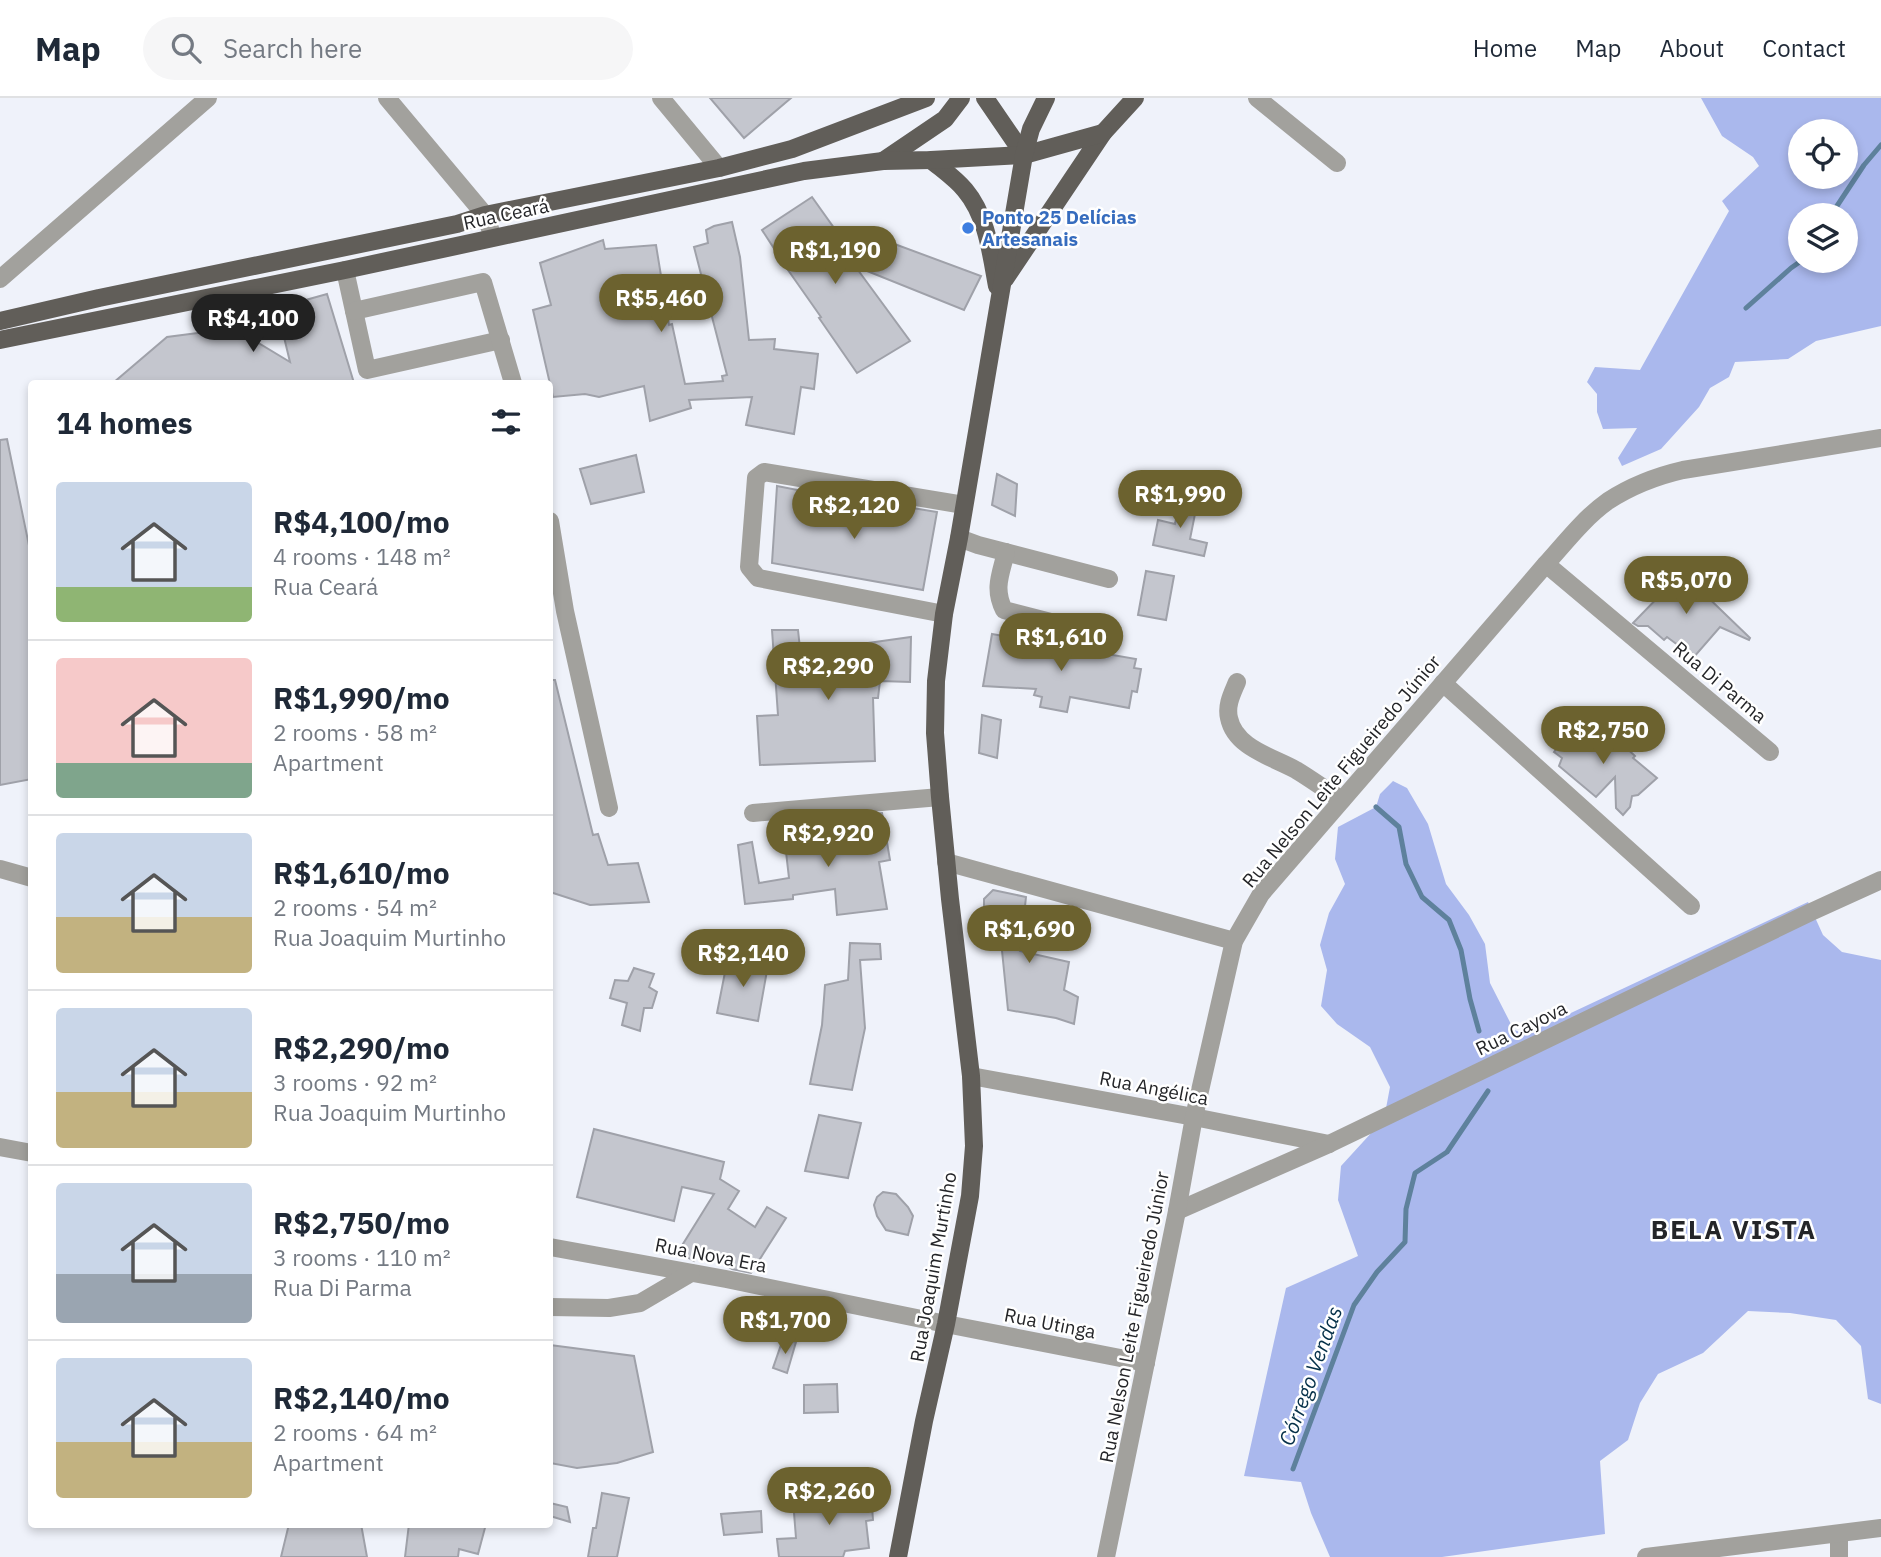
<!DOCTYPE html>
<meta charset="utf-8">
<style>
:root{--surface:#fff;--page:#f6f6f7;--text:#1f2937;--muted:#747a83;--line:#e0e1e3;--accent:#6c622f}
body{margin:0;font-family:"IBM Plex Sans",sans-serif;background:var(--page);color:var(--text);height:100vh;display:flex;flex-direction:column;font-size:26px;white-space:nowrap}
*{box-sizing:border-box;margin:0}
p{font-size:23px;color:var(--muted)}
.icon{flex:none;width:38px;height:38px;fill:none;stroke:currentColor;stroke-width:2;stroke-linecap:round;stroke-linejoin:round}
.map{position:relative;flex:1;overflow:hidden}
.details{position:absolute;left:28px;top:282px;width:525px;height:1148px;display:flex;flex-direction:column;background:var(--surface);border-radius:7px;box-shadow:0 4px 10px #0003}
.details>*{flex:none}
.controls{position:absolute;left:1788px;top:21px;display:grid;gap:14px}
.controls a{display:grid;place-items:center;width:70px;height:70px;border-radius:50%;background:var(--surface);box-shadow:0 4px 10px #0003;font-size:35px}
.price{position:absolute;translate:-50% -60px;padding:0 16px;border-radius:24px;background:var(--accent);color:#fff;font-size:23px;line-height:46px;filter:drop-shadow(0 2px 4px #0008)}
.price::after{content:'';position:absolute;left:50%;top:42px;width:21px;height:16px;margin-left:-10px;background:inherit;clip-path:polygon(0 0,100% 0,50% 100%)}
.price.selected{background:#222;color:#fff}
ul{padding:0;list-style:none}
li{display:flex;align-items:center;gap:21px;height:175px;padding:0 28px}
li+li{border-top:2px solid var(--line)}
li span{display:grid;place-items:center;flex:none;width:196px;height:140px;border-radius:7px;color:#555}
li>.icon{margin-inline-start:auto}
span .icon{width:84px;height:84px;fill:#fffc;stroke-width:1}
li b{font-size:30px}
h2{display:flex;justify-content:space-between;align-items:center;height:84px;padding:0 28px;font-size:30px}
header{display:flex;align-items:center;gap:42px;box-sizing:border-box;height:98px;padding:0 35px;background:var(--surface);border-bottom:2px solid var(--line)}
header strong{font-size:33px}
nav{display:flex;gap:38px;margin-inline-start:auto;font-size:24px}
.search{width:490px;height:63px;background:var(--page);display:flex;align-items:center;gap:18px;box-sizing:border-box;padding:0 24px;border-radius:38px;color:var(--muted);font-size:26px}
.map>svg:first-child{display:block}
.forest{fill:#aab8ed;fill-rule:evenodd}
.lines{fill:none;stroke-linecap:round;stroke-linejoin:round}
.stream{stroke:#5e819c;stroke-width:5}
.building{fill:#c4c6ce;stroke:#9fa1a9;stroke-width:2}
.minor{stroke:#a2a19d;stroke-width:18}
.major{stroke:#615e59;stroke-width:18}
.shop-dot{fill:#3f7fe0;stroke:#fff;stroke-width:2.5}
.labels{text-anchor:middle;stroke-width:5;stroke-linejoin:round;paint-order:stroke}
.street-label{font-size:19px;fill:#242528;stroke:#fff}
.shop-label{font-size:19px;font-weight:bold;fill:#366cbe;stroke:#fff;text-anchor:start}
.water-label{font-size:21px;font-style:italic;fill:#053049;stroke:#fff}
.district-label{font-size:26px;font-weight:bold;letter-spacing:2px;fill:#242528;stroke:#fff}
</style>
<header>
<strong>Map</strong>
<div class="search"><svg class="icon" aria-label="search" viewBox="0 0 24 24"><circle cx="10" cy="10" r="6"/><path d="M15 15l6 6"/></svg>Search here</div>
<nav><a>Home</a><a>Map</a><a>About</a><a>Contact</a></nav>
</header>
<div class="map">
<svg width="1881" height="1459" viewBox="0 0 1881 1459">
<rect width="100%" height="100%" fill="#eff2fa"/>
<g class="forest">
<path d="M1701 0H1881V228L1816 243 1788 261 1735 264 1729 279 1710 290 1699 309 1661 351 1622 368 1618 360 1637 330 1603 331 1597 314V296L1587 284 1595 269 1640 272 1729 113 1722 103 1759 68 1753 59 1722 38ZM1801 33H1846V79H1801ZM1801 117H1846V163H1801Z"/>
<polygon points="1393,683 1407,690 1428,726 1446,786 1469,817 1485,846 1490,885 1514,932 1526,936 1808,804 1823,837 1842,854 1881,862 1881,1306 1868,1301 1861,1248 1836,1222 1790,1215 1748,1213 1703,1255 1658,1276 1640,1305 1628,1342 1600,1363 1605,1436 1442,1459 1330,1459 1311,1415 1301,1384 1244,1378 1286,1190 1358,1158 1338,1102 1341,1068 1384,1021 1390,989 1370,949 1337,926 1321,908 1327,872 1320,847 1329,815 1345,786 1335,761 1338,729 1376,709 1380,696"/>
</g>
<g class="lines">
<g class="stream">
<polyline points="1831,117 1864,67 1881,47"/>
<polyline points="1746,210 1791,170 1801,163"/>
<polyline points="1376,709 1399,729 1406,766 1422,799 1449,822 1461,852 1470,901 1479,933"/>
<polyline points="1293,1371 1354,1207 1377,1174 1405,1144 1406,1111 1415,1075 1447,1054 1488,993"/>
</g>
</g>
<g class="building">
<polygon points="710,0 791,0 744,40"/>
<polygon points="812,99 839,137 837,138 856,169 855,168 910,243 857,275 819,220 821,219 788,172 762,132"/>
<polygon points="732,124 740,159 749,242 775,241 774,251 818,256 814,291 801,289 794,336 746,327 752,299 689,302 691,310 650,323 644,288 599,299 585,296 553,299 533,212 551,207 540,165 603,142 605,151 656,147 669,227 672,226 685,286 723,283 722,278 727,277 694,149 708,145 706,132 714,128"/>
<polygon points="881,141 981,178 964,212 862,171"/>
<polygon points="327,196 354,285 113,285 167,239 213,233 255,243 290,264 277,210"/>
<polygon points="7,341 32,462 32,681 0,687 0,342"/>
<polygon points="636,357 644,394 591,406 580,371"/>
<polygon points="997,376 1017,386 1015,418 992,407"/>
<polygon points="777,388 813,395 812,413 878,426 882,405 937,414 923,492 772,465"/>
<polygon points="1181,397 1198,401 1190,441 1207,445 1204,458 1153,447 1158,422 1175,426"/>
<polygon points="1675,471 1693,485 1750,540 1749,542 1720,529 1694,559 1667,539 1664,542 1648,528 1638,528 1633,525 1669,488 1664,484"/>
<polygon points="1146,473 1174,478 1166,522 1138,517"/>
<polygon points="772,532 798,532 802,569 848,566 846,548 911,539 910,584 880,583 878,600 873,600 875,663 760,667 757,618 778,617"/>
<polygon points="992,536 1136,561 1134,570 1141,571 1137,594 1132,593 1129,610 1070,599 1067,614 1040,609 1042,599 1034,597 1036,591 983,588"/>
<polygon points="550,582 555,582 593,737 598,736 608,767 638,765 649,804 590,807 550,794"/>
<polygon points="982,617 1001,622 997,660 979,655"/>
<polygon points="1584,625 1612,652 1620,644 1635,658 1633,660 1657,680 1638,697 1632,698 1630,709 1623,717 1616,710 1615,679 1596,699 1559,668 1562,660 1554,654 1570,633 1577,631"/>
<polygon points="882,715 890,762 879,764 887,811 837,817 835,791 793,797 793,801 745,806 738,747 752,744 759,785 789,780 786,754 798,753 798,741 850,738 849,718"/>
<polygon points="993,792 1026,799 1020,853 1069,864 1064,892 1078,899 1074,926 1056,920 1008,912 999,823 984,820 984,801"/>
<polygon points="850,845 880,846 881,861 860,862 865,930 852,992 810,986 822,927 825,887 848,882"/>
<polygon points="728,859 768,867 758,923 717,915"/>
<polygon points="634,870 654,876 649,889 657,894 652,910 644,910 640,933 622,927 627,905 610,900 615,882 628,883"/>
<polygon points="819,1017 861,1025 848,1080 805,1073"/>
<polygon points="594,1031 724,1064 720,1081 739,1093 728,1111 755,1129 767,1109 786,1120 751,1175 732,1171 702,1151 694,1163 678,1154 714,1096 682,1089 674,1123 577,1099"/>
<polygon points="883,1094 896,1096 908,1109 913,1118 908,1137 886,1132 877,1118 874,1107 877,1099"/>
<polygon points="783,1241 796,1244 787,1275 773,1270"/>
<polygon points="550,1247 634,1258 653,1354 617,1365 577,1370 550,1365"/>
<polygon points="837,1286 838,1314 804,1315 804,1287"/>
<polygon points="602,1395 629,1400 617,1459 588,1459 593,1430 596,1430"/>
<polygon points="871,1396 873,1422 866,1423 869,1450 845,1453 843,1459 779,1459 777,1441 796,1440 793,1402"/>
<polygon points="550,1405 567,1409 570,1424 550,1418"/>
<polygon points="761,1413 762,1434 724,1437 721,1416"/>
<polygon points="289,1426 361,1426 367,1459 281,1459"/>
<polygon points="409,1426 486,1426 478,1456 459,1451 458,1459 405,1459"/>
</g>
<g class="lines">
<g class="minor">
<polyline points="387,0 485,117 493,139"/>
<polyline points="661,0 719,70"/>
<polyline points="1257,0 1337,65"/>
<polyline points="345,172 367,272 501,242"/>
<polyline points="0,181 208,0"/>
<polyline points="354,213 483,184 513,285"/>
<polyline points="550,423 565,513 609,710"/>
<polyline points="959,440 978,447 1109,481"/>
<path d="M1006 454C1001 476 993 490 1004 512L1101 537"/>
<polyline points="1546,466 1770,654"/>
<polyline points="944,516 758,480 749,469 756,380 764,374 964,407"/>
<path d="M1237 584C1232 596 1226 607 1229 620 1235 650 1273 659 1296 672 1311 681 1326 692 1342 702"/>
<polyline points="1443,585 1691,808"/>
<polyline points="753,715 940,699"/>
<polyline points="946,764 1234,843"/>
<polyline points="0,771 32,780"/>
<polyline points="971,978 1194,1019 1329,1046"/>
<polyline points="0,1049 32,1055"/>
<polyline points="1177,1113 1329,1046 1811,814 1881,782"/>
<polyline points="550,1149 726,1181 946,1226 1146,1265"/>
<polyline points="550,1209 609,1210 640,1205 691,1175"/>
<polyline points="1839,1436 1839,1459"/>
<path d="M1106 1459 1177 1113 1194 1019 1234 843 1261 796 1546 466C1565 445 1584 420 1608 403 1631 388 1657 378 1683 372L1881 340"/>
<polyline points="1646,1459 1881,1430"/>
</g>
<g class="major">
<polyline points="985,0 1024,57"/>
<path d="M931 62C943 72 956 81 965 92 987 118 991 156 997 188"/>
<polyline points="883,63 945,21 961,0"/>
<polyline points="1005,181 1103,35 1135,0"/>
<polyline points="0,223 99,200 457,126 485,117 719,70 792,51 926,0"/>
<polyline points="0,242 345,172 804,73 883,63 931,62 1024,57 1103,35"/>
<polyline points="898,1459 924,1323 946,1226 970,1098 974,1048 971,978 950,801 940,699 935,635 936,583 944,516 959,440 1024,57 1031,31 1046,0"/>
</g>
</g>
<circle class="shop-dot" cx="968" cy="130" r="7"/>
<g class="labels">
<g class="street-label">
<text transform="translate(506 116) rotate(-12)" y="7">Rua Ceará</text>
<text transform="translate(1720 584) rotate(40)" y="7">Rua Di Parma</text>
<text transform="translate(1341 673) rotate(-50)" y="7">Rua Nelson Leite Figueiredo Júnior</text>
<text transform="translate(1521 930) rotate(-26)" y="7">Rua Cayova</text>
<text transform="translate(1154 990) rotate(11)" y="7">Rua Angélica</text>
<text transform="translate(711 1157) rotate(11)" y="7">Rua Nova Era</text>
<text transform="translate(933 1169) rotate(-80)" y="7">Rua Joaquim Murtinho</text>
<text transform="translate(1134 1219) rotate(-79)" y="7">Rua Nelson Leite Figueiredo Júnior</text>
<text transform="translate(1050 1225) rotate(11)" y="7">Rua Utinga</text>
</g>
<g class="shop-label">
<text x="982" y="126">Ponto 25 Delícias<tspan x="982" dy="22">Artesanais</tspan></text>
</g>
<g class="water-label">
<text transform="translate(1311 1278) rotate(-70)" y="7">Córrego Vendas</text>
</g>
<g class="district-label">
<text x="1734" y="1141">BELA VISTA</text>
</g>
</g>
</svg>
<div class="controls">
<a><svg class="icon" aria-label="locate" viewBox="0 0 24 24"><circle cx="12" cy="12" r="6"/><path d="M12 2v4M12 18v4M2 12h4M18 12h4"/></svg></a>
<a><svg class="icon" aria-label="layers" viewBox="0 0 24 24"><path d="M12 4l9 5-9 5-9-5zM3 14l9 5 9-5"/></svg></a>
</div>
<b class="price" style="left:835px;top:188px">R$1,190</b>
<b class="price" style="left:661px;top:236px">R$5,460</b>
<b class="price selected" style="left:253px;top:256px">R$4,100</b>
<b class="price" style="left:1180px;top:432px">R$1,990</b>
<b class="price" style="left:854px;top:443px">R$2,120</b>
<b class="price" style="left:1686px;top:518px">R$5,070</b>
<b class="price" style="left:1061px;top:575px">R$1,610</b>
<b class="price" style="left:828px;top:604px">R$2,290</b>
<b class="price" style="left:1603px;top:668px">R$2,750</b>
<b class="price" style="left:828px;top:771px">R$2,920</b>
<b class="price" style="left:1029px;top:867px">R$1,690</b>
<b class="price" style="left:743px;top:891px">R$2,140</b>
<b class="price" style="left:785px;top:1258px">R$1,700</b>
<b class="price" style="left:829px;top:1429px">R$2,260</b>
<section class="details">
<h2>14 homes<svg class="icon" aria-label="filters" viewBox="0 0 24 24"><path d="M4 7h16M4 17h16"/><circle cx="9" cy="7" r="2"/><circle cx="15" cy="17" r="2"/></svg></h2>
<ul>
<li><span style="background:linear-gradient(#c9d6e8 75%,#8fb573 0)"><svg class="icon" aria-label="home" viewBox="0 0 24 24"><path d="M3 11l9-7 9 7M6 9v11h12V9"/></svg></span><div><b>R$4,100/mo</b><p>4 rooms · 148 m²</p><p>Rua Ceará</p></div></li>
<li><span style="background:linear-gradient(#f6c9c9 75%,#7fa58c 0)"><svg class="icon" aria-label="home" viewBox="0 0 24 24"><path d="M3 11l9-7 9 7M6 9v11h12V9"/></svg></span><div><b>R$1,990/mo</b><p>2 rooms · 58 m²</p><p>Apartment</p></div></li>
<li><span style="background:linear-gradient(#c9d6e8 60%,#c2b280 0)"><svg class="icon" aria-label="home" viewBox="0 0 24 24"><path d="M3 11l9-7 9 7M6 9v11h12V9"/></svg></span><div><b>R$1,610/mo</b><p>2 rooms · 54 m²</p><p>Rua Joaquim Murtinho</p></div></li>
<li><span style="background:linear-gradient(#c9d6e8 60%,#c2b280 0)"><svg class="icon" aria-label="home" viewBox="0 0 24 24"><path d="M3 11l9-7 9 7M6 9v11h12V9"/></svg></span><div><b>R$2,290/mo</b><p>3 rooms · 92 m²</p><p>Rua Joaquim Murtinho</p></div></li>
<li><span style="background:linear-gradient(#c9d6e8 65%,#9aa5b1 0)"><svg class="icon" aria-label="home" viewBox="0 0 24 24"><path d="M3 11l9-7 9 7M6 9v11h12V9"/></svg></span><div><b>R$2,750/mo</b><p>3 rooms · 110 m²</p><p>Rua Di Parma</p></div></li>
<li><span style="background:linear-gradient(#c9d6e8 60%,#c2b280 0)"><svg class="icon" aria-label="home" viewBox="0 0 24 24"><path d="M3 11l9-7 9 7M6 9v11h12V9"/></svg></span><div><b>R$2,140/mo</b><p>2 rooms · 64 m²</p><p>Apartment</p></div></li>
</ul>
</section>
</div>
